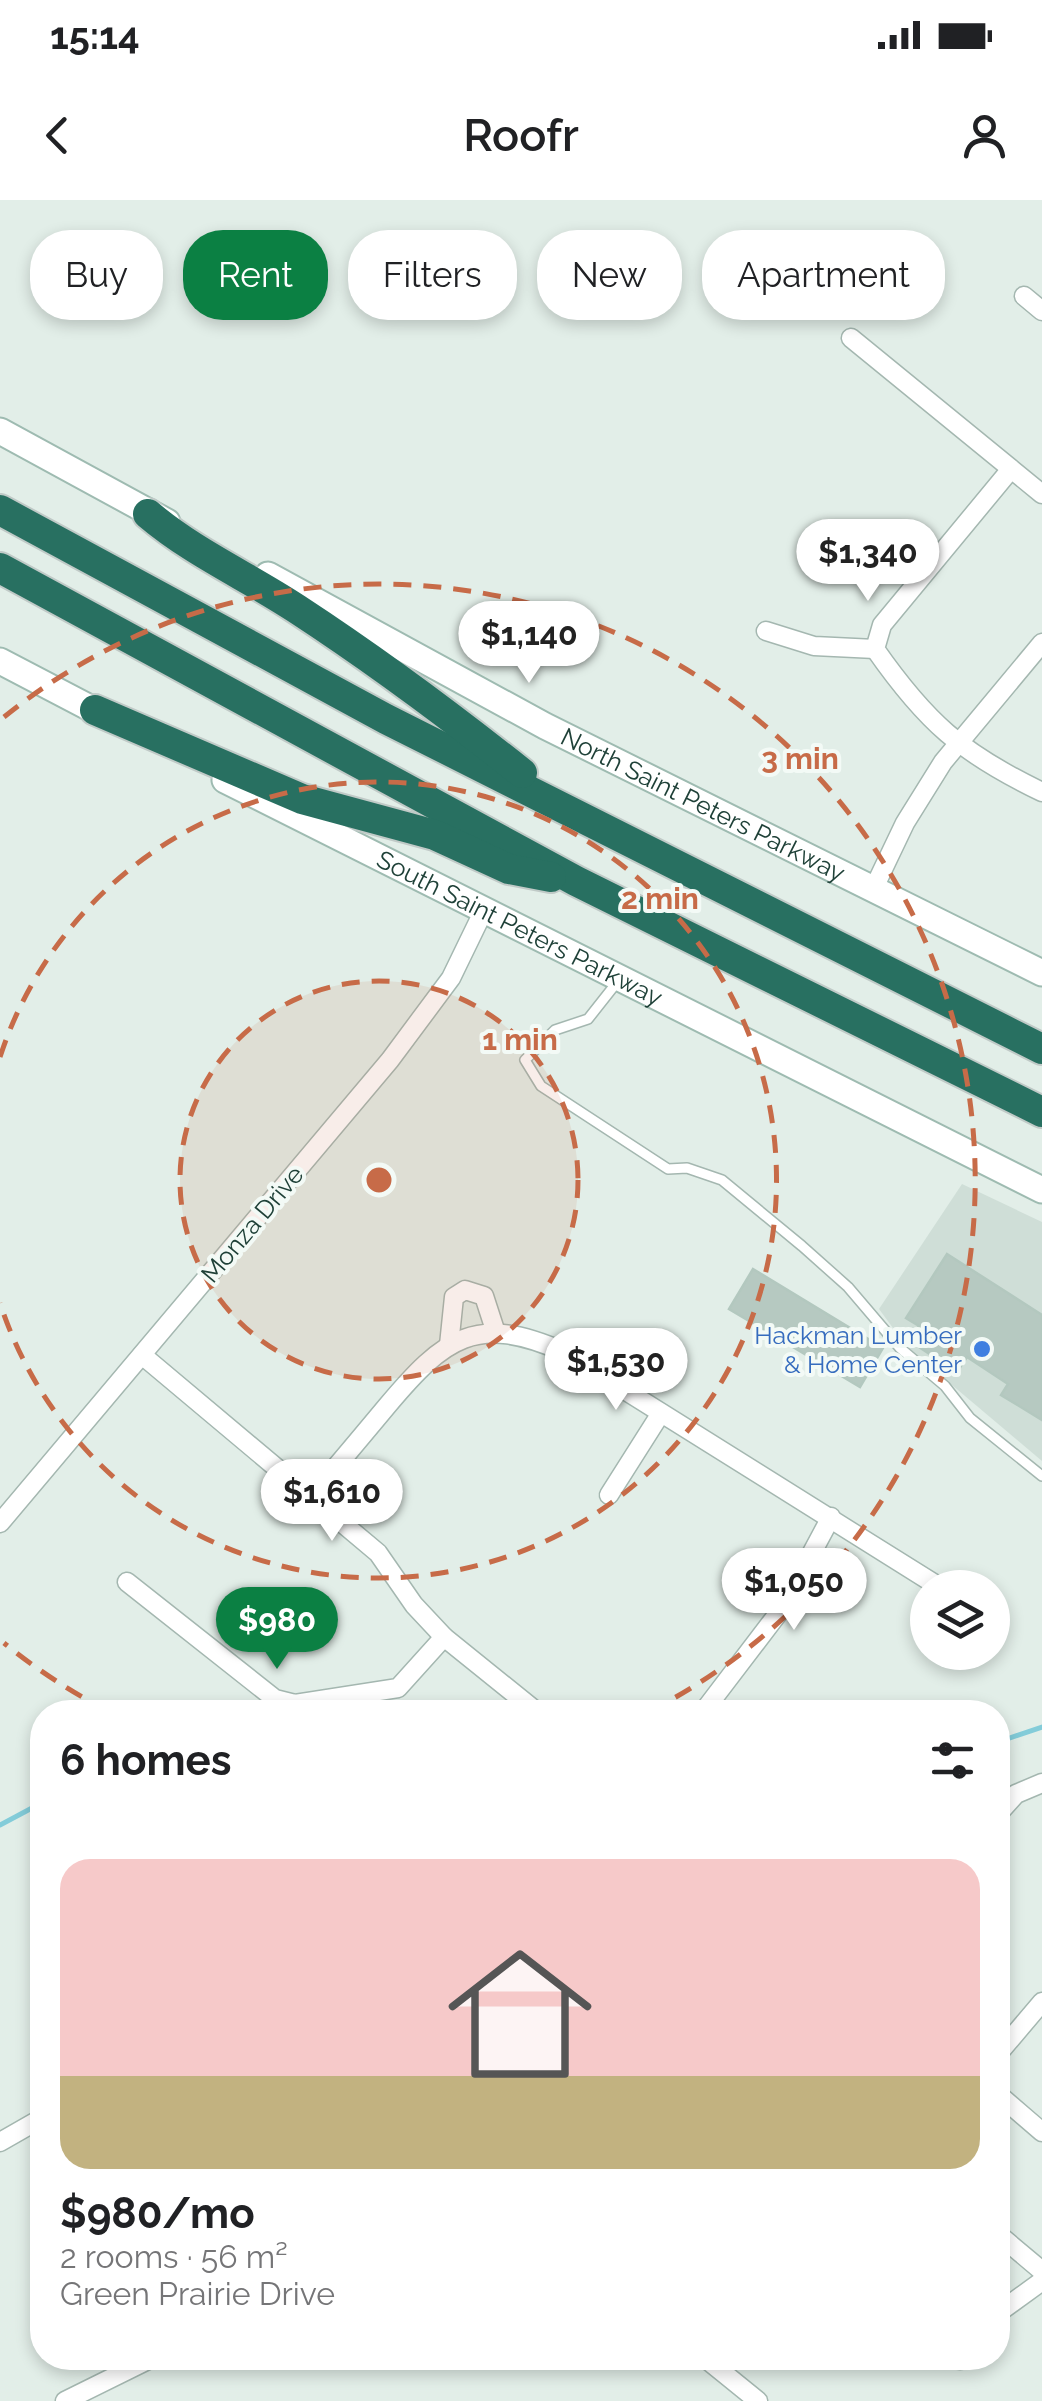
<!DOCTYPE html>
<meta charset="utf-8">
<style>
:root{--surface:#fff;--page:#f2f2f2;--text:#202124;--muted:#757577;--line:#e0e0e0;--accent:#0b8043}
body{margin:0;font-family:Raleway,sans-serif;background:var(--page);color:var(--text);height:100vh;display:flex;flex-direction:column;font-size:38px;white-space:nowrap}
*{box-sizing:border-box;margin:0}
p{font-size:32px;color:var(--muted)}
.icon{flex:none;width:55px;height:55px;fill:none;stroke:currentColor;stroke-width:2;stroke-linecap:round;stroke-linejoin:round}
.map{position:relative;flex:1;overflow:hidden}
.drawer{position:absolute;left:30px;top:1500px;width:980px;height:670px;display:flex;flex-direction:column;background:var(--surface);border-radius:40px;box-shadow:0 5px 15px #0003}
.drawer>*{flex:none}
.top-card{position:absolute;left:30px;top:30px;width:982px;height:90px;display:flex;gap:20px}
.tools{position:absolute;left:910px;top:1370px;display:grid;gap:20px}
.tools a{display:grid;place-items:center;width:100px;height:100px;border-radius:50%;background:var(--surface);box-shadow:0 5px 15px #0003;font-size:50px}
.price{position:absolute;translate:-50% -85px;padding:0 22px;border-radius:35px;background:#fff;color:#222;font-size:32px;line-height:65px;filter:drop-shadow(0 2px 5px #0008)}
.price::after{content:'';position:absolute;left:50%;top:60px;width:30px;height:22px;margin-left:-15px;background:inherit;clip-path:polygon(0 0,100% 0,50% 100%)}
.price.selected{background:var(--accent);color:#fff}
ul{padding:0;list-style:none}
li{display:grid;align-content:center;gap:20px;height:530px;padding:0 30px}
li+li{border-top:2px solid var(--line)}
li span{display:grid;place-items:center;height:310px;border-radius:30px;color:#555}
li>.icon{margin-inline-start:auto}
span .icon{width:180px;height:180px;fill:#fffc;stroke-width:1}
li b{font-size:42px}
h2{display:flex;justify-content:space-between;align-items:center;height:120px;padding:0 30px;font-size:42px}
.tag{padding:0 35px;border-radius:40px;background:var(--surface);box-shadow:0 5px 15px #0003;font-size:35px;line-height:90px}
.tag.selected{background:var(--accent);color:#fff}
.status{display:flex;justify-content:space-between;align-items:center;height:70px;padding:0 50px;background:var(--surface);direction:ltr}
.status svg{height:28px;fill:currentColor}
header{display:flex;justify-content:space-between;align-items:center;height:130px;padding:0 30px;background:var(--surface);font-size:45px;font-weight:600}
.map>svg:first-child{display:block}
.built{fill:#cfded7}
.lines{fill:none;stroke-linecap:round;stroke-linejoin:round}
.stream{stroke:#83ccd9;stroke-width:5}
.building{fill:#b6c9c1;stroke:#b3c8bf;stroke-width:2.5}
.lane-casing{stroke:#a4b7b0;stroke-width:12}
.street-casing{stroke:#a4b7b0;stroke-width:21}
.secondary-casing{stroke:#9ebbb1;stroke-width:29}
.highway-casing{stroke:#c0cac7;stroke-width:34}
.lane{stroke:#fff;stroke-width:9}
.street{stroke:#fff;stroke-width:18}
.secondary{stroke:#fff;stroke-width:25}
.highway{stroke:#287061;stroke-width:30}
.ring{fill:none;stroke:#c76b48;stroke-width:5;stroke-dasharray:18 12}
.shop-dot{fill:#3f7fe0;stroke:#f3faf6;stroke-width:4}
.labels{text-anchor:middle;stroke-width:8;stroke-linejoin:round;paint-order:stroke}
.street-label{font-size:25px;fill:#1f4138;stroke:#f3faf6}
.shop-label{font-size:25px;fill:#366cbe;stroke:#f3faf6;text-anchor:end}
.centre{fill:#c76b48;stroke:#f3faf6;stroke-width:5}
.ring-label{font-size:30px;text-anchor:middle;font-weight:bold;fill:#c76b48;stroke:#f3faf6;stroke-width:8;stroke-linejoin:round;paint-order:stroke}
</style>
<div class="status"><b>15:14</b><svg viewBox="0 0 49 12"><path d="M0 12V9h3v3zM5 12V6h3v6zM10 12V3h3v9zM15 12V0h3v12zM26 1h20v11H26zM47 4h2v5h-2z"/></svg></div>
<header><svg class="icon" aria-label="back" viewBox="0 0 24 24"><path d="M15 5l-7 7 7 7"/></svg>Roofr<svg class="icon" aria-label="person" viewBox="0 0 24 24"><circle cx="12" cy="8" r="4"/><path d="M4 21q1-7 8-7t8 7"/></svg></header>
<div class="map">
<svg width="1042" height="2201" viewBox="0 0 1042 2201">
<rect width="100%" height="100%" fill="#e2eee8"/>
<polygon class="built" points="962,984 1042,1022 1042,1261 907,1147 879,1109"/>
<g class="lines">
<g class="stream">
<polyline points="998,1542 1042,1527"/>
<polyline points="0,1625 32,1608 42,1609"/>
</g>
</g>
<g class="building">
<polygon points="947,1054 1042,1115 1042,1220 1001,1195 1008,1184 967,1157 957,1172 910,1141 919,1126 906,1118"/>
<polygon points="753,1069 883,1148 860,1187 729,1109"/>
</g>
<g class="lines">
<g class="lane-casing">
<polyline id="lane" points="618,781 588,819 555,830 525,860 541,886 668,969 687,968 722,980 802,1046 848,1087 900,1148 945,1186 970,1218 1042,1276"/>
</g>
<g class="street-casing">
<g id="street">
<polyline points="1024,96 1042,111"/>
<polyline points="851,138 1042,294"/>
<path d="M1011 269 882 425 875 449C926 522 961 553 1042 592"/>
<polyline points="766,431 814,446 875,449"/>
<polyline points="873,690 905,623 943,562 1042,443"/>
<polyline points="449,1145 454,1097 465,1090 484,1096 496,1133"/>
<polyline points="142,1155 378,1353 414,1405 444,1437 537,1512"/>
<path d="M312 1295C337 1266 362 1236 387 1206 444 1138 476 1113 564 1152L941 1388"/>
<polyline points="609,1295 661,1213"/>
<polyline points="0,1323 390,860 451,778 484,710"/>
<polyline points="127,1382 275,1499 295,1504 398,1488 444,1437"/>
<polyline points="703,1512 783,1407 831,1317"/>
<polyline points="998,1614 1016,1594 1042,1583"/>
<polyline points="998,1854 1042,1802"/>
<polyline points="998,1894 1042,1932"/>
<polyline points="0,1942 42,1918"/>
<polyline points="998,2034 1042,2071"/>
<polyline points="998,2113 1042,2081"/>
<polyline points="705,2158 758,2201"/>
<polyline points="960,2160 962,2158"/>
<polyline points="65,2201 152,2158"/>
</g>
</g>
<g class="secondary-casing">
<g id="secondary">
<polyline points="0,231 167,322"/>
<path id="s1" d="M268 375 545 526 1042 773"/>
<polyline points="0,461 111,519"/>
<path id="s2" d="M225 580 1042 990"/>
</g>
</g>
<g class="highway-casing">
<g id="highway">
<polyline points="0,310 386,519 1042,849"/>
<path d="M148 314C194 353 247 376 297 409 375 460 449 515 522 573"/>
<polyline points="0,368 576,681 1042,912"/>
<polyline points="95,510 302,599 435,635 509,669 551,677"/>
</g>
</g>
<use href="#lane" class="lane"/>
<use href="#street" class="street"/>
<use href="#secondary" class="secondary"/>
<use href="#highway" class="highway"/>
</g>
<circle cx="379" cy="980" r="199" fill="#c76b48" fill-opacity=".12"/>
<g class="ring">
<circle cx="379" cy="980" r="199"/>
<path d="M0 857A398 398 0 1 1 0 1103"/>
<path d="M108 1511A596 596 0 0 1 4 1443M4 517A596 596 0 1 1 650 1511"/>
</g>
<circle class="shop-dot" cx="982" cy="1149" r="10"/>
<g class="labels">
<g class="street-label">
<text dy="9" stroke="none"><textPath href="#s1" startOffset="492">North Saint Peters Parkway</textPath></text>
<text dy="9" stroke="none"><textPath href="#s2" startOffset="330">South Saint Peters Parkway</textPath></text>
<text transform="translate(252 1024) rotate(-50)" y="9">Monza Drive</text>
</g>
<g class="shop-label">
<text x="962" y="1144">Hackman Lumber<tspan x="962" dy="29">&amp; Home Center</tspan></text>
</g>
</g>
<circle cx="379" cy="980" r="15" class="centre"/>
<g class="ring-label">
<text x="800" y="569">3 min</text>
<text x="660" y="709">2 min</text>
<text x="520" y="850">1 min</text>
</g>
</svg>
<div class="tools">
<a><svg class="icon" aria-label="layers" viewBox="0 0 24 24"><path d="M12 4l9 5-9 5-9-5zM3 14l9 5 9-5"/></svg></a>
</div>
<b class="price" style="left:868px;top:404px">$1,340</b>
<b class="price" style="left:529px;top:486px">$1,140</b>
<b class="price" style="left:616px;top:1213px">$1,530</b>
<b class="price" style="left:332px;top:1344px">$1,610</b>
<b class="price" style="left:794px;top:1433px">$1,050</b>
<b class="price selected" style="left:277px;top:1472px">$980</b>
<div class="top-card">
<a class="tag">Buy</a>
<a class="tag selected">Rent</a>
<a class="tag">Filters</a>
<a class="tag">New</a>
<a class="tag">Apartment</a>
</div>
<section class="drawer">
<h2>6 homes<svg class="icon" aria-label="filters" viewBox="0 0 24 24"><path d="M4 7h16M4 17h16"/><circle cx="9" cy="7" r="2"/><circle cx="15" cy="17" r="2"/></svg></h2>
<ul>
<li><span style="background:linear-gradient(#f6c9c9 70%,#c2b280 0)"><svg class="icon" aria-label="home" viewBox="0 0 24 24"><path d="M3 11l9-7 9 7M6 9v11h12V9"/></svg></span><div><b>$980/mo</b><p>2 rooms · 56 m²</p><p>Green Prairie Drive</p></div></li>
</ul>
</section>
</div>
